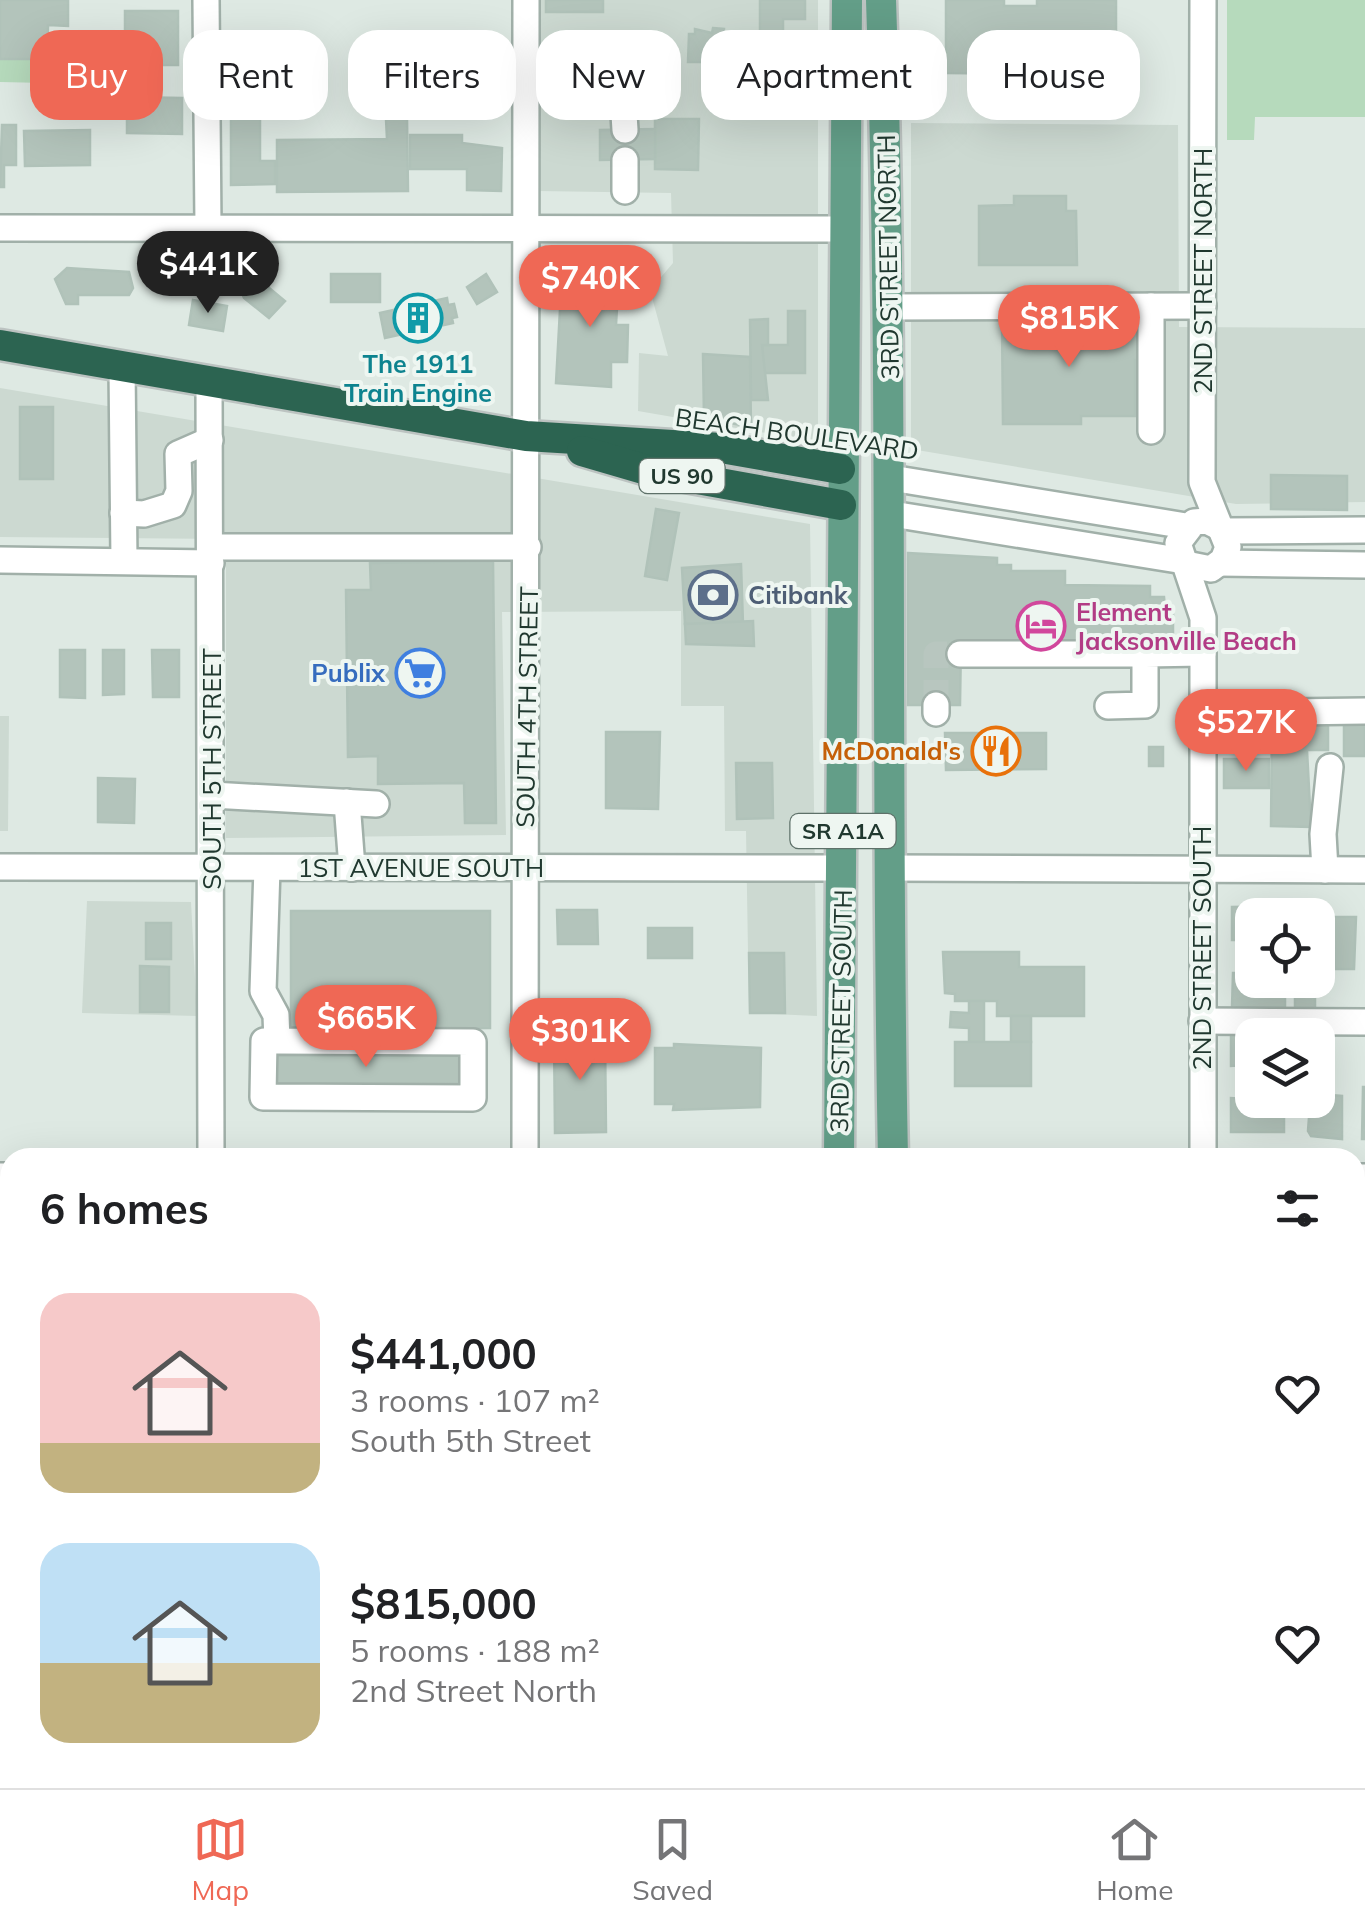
<!DOCTYPE html>
<meta charset="utf-8">
<style>
:root{--surface:#fff;--page:#f2f2f2;--text:#202124;--muted:#757577;--line:#e0e0e0;--accent:#ef6855}
body{margin:0;font-family:Mulish,sans-serif;background:var(--page);color:var(--text);height:100vh;display:flex;flex-direction:column;font-size:38px;white-space:nowrap}
*{box-sizing:border-box;margin:0}
p{font-size:32px;color:var(--muted)}
.icon{flex:none;width:55px;height:55px;fill:none;stroke:currentColor;stroke-width:2;stroke-linecap:round;stroke-linejoin:round}
.map{position:relative;flex:1;overflow:hidden}
.side{position:absolute;left:0px;top:1148px;width:1365px;height:642px;display:flex;flex-direction:column;background:var(--surface);border-radius:30px 30px 0 0;box-shadow:0 10px 40px #0002}
.side>*{flex:none}
.top-card{position:absolute;left:30px;top:30px;width:1305px;height:90px;display:flex;gap:20px}
.tools{position:absolute;left:1235px;top:898px;display:grid;gap:20px}
.tools a{display:grid;place-items:center;width:100px;height:100px;border-radius:20px;background:var(--surface);box-shadow:0 10px 40px #0002;font-size:50px}
.price{position:absolute;translate:-50% -85px;padding:0 22px;border-radius:35px;background:var(--accent);color:#fff;font-size:32px;line-height:65px;filter:drop-shadow(0 2px 5px #0008)}
.price::after{content:'';position:absolute;left:50%;top:60px;width:30px;height:22px;margin-left:-15px;background:inherit;clip-path:polygon(0 0,100% 0,50% 100%)}
.price.current{background:#222;color:#fff}
ul{padding:0;list-style:none}
li{display:flex;align-items:center;gap:30px;height:250px;padding:0 40px}
li span{display:grid;place-items:center;flex:none;width:280px;height:200px;border-radius:30px;color:#555}
li>.icon{margin-inline-start:auto}
span .icon{width:120px;height:120px;fill:#fffc;stroke-width:1}
li b{font-size:42px}
h2{display:flex;justify-content:space-between;align-items:center;height:120px;padding:0 40px;font-size:42px}
.chip{padding:0 35px;border-radius:30px;background:var(--surface);box-shadow:0 10px 40px #0002;font-size:35px;line-height:90px}
.chip.current{background:var(--accent);color:#fff}
.dock{display:flex;justify-content:space-around;align-items:center;height:140px;border-top:2px solid var(--line);background:var(--surface);font-size:28px;color:var(--muted)}
.dock a{display:grid;justify-items:center;gap:5px}
.dock .current{color:var(--accent)}
.map>svg:first-child{display:block}
.built{fill:#ccd9d1}
.green{fill:#b6dabc}
.building{fill:#b3c4bb;stroke:#b0c2b9;stroke-width:2.5}
.lines{fill:none;stroke-linecap:round;stroke-linejoin:round}
.minor-tunnel{stroke:#b8c6bf;stroke-width:25;stroke-dasharray:25 12;stroke-linecap:butt}
.minor-casing{stroke:#a1b0a9;stroke-width:30}
.major-casing{stroke:#bcc3c1;stroke-width:35}
.highway-casing{stroke:#bcc3c1;stroke-width:35}
.minor{stroke:#fff;stroke-width:25}
.major{stroke:#639e88;stroke-width:30}
.highway{stroke:#2c6451;stroke-width:30}
.labels{text-anchor:middle;stroke-width:8;stroke-linejoin:round;paint-order:stroke}
.shield{fill:#eef6f1;stroke:#5e7169;stroke-width:2.5}
.shield-label{font-size:22px;font-weight:bold;fill:#20382f}
.street-label{font-size:25px;fill:#20382f;stroke:#eef6f1}
.culture-label{font-size:25px;font-weight:bold;fill:#0d838f;stroke:#eef6f1}
.service-label{font-size:25px;font-weight:bold;fill:#4e5e75;stroke:#eef6f1;text-anchor:start}
.hotel-label{font-size:25px;font-weight:bold;fill:#b23c85;stroke:#eef6f1;text-anchor:start}
.shop-label{font-size:25px;font-weight:bold;fill:#366cbe;stroke:#eef6f1;text-anchor:end}
.food-label{font-size:25px;font-weight:bold;fill:#c56008;stroke:#eef6f1;text-anchor:end}
</style>
<div class="map">
<svg width="1365" height="1788" viewBox="0 0 1365 1788">
<rect width="100%" height="100%" fill="#dee9e3"/>
<g class="built">
<polygon points="540,0 818,0 818,442 638,411 639,353 668,356 650,290 673,263 671,193 538,191"/>
<polygon points="911,123 1178,125 1179,327 1365,328 1365,502 1236,504 911,449"/>
<polygon points="0,388 810,524 817,1016 749,1013 746,831 725,831 724,706 681,706 681,611 502,612 506,835 226,838 226,539 0,537"/>
<polygon points="0,716 9,716 8,831 0,831"/>
<polygon points="87,901 191,902 197,1016 82,1013"/>
<rect x="637" y="1780" width="178" height="8"/>
<rect x="908" y="1780" width="271" height="8"/>
</g>
<g class="green">
<polygon points="1227,0 1365,0 1365,117 1255,117 1254,140 1227,140"/>
<polygon points="0,59 47,59 46,83 0,82"/>
</g>
<g class="building">
<polygon points="0,0 68,0 68,26 48,25 47,59 0,59"/>
<rect x="546" y="0" width="57" height="12"/>
<polygon points="760,0 805,0 805,19 783,19 783,67 760,67"/>
<polygon points="946,0 1004,0 1004,6 1037,6 1037,0 1116,0 1116,74 1101,74 1100,88 1052,88 1052,74 946,73"/>
<polygon points="125,11 178,11 178,65 112,65 111,34 125,34"/>
<polygon points="713,28 724,29 723,62 688,62 689,34 695,34 695,29 712,33"/>
<polygon points="620,39 620,65 595,65 594,40"/>
<polygon points="127,97 182,98 182,134 127,133"/>
<polygon points="231,103 260,103 260,161 275,161 275,184 231,185"/>
<polygon points="407,118 408,191 277,192 277,140 387,139 386,119"/>
<polygon points="655,119 699,119 698,170 655,169"/>
<polygon points="2,125 16,125 16,165 4,165 4,187 0,187"/>
<polygon points="655,129 655,159 600,160 600,130"/>
<polygon points="90,130 90,165 25,166 24,131"/>
<polygon points="410,135 462,135 462,143 502,148 501,191 467,190 467,169 410,169"/>
<polygon points="1014,196 1066,196 1066,211 1076,211 1077,265 979,265 979,206 1014,205"/>
<polygon points="67,268 129,272 133,288 129,295 78,295 78,304 66,304 55,279"/>
<polygon points="250,272 285,301 269,318 244,298 238,284"/>
<polygon points="562,273 619,274 616,325 628,325 627,362 611,362 611,387 556,383"/>
<rect x="331" y="274" width="49" height="28"/>
<polygon points="486,274 497,292 477,304 467,287"/>
<polygon points="447,298 448,305 454,304 457,317 452,318 453,323 385,338 380,313"/>
<polygon points="193,300 227,306 223,331 189,325"/>
<polygon points="788,311 805,311 805,373 763,373 762,345 788,345"/>
<polygon points="768,319 768,345 762,345 768,400 751,400 750,320"/>
<polygon points="1002,320 1135,320 1135,336 1148,336 1148,360 1135,360 1135,416 1081,416 1081,424 1003,424"/>
<polygon points="703,354 750,357 751,427 704,418"/>
<rect x="20" y="407" width="33" height="72"/>
<polygon points="1271,475 1347,476 1347,510 1271,509"/>
<polygon points="656,509 679,513 667,580 645,576"/>
<polygon points="908,553 997,558 997,565 1011,565 1011,571 1065,571 1065,585 1150,586 1150,597 1164,597 1165,608 1173,608 1173,644 961,643 960,705 908,705"/>
<polygon points="493,561 496,823 465,823 464,783 378,784 378,756 348,757 346,590 371,590 370,563"/>
<polygon points="741,564 743,624 685,624 682,568"/>
<polygon points="753,621 754,646 686,644 685,624"/>
<polygon points="60,650 85,650 85,698 60,697"/>
<polygon points="103,650 124,650 124,694 103,695"/>
<polygon points="152,650 179,650 179,697 153,697"/>
<polygon points="1272,723 1328,724 1328,750 1307,750 1311,827 1271,826"/>
<rect x="1344" y="724" width="21" height="32"/>
<polygon points="606,732 660,732 658,809 606,808"/>
<polygon points="945,733 1046,733 1046,769 946,770"/>
<rect x="1149" y="747" width="14" height="19"/>
<rect x="1224" y="759" width="45" height="29"/>
<polygon points="736,763 772,763 773,818 737,819"/>
<polygon points="98,778 135,779 134,823 98,822"/>
<polygon points="1284,906 1284,915 1252,915 1252,954 1249,954 1249,940 1232,940 1232,907"/>
<polygon points="557,910 597,910 598,944 558,944"/>
<polygon points="291,911 490,911 490,1028 291,1029"/>
<polygon points="1332,917 1356,917 1354,969 1335,969"/>
<rect x="146" y="923" width="25" height="36"/>
<polygon points="1318,926 1325,926 1325,952 1318,952 1319,963"/>
<rect x="648" y="928" width="44" height="30"/>
<polygon points="943,952 1019,952 1019,967 1084,967 1084,1016 997,1016 997,1001 955,1001 955,994 945,993"/>
<polygon points="749,953 784,953 785,1013 750,1013"/>
<polygon points="1248,957 1252,957 1252,980 1285,980 1285,1008 1232,1007 1233,973 1247,973"/>
<polygon points="140,966 169,967 169,1012 140,1012"/>
<rect x="1295" y="987" width="20" height="24"/>
<polygon points="969,1001 984,1001 984,1042 969,1042 969,1028 950,1027 951,1012 969,1013"/>
<rect x="1011" y="1016" width="20" height="26"/>
<polygon points="1231,1031 1284,1031 1284,1035 1252,1035 1252,1100 1284,1100 1284,1132 1231,1132 1231,1098 1247,1099 1247,1065 1231,1066"/>
<polygon points="554,1034 605,1034 606,1132 555,1133"/>
<rect x="955" y="1042" width="76" height="44"/>
<polygon points="674,1044 761,1048 760,1107 673,1110 674,1104 655,1104 655,1048 674,1048"/>
<rect x="273" y="1056" width="186" height="28"/>
<polygon points="1318,1078 1331,1080 1330,1095 1342,1096 1342,1139 1311,1136 1308,1131 1310,1104 1318,1100"/>
<polygon points="1363,1087 1365,1087 1365,1139 1362,1139"/>
<polygon points="1355,1221 1365,1223 1365,1316 1355,1316"/>
<rect x="7" y="1230" width="3" height="45"/>
<polygon points="4,1537 10,1537 10,1607 6,1607"/>
<rect x="1355" y="1694" width="3" height="51"/>
<rect x="0" y="1704" width="10" height="34"/>
</g>
<g class="lines">
<polyline class="minor-tunnel" points="936,705 936,654 960,654"/>
<g class="minor-casing">
<g id="minor">
<polyline points="206,0 208,227"/>
<polyline points="623,99 625,130"/>
<polyline points="625,160 625,191"/>
<polyline points="0,228 844,229"/>
<polyline points="1151,306 1151,431"/>
<polyline points="890,307 1203,306"/>
<polyline points="122,366 124,561"/>
<polyline points="209,381 211,1158"/>
<polyline points="891,478 1186,526"/>
<polyline points="123,513 144,514 173,505 179,491 178,454 210,440"/>
<polyline points="892,514 1184,561"/>
<polyline points="1222,531 1365,530"/>
<polyline points="211,547 528,547"/>
<polyline points="0,560 211,563"/>
<polyline points="1220,563 1365,565"/>
<polyline points="1186,564 1211,569 1223,560 1228,547 1202,482 1203,0"/>
<polyline points="960,654 1145,654"/>
<polyline points="936,705 936,713"/>
<polyline points="1108,706 1145,705 1145,654 1203,653"/>
<polyline points="1202,713 1365,711"/>
<polyline points="212,795 376,804"/>
<polyline points="347,802 352,868"/>
<polyline points="0,867 843,868"/>
<polyline points="267,868 263,991 276,1015 277,1041 473,1042 473,1098 263,1097 264,1041 277,1041"/>
<polyline points="888,868 1365,870"/>
<polyline points="1325,870 1323,834 1330,767"/>
<polyline points="1202,1021 1365,1022"/>
<polyline points="525,1158 526,0"/>
<polyline points="1203,1158 1203,618 1178,543 1194,522 1207,521 1219,527"/>
<polyline points="0,1176 10,1176"/>
<polyline points="1355,1177 1365,1177"/>
<polyline points="1355,1331 1365,1331"/>
<polyline points="1355,1484 1365,1484"/>
<polyline points="0,1485 10,1485"/>
<polyline points="1355,1639 1365,1639"/>
<polyline points="212,1780 212,1788"/>
<polyline points="1205,1780 1205,1788"/>
<polyline points="524,1788 524,1780"/>
</g>
</g>
<g class="major-casing">
<g id="major">
<path d="M881 0C894 386 885 772 893 1158"/>
<polyline points="839,1158 847,0"/>
<polyline points="837,1788 837,1780"/>
<polyline points="889,1788 889,1780"/>
</g>
</g>
<g class="highway-casing">
<g id="highway">
<polyline points="0,345 526,436 721,448 840,469"/>
<polyline points="582,451 647,470 841,505"/>
</g>
</g>
<use href="#minor" class="minor"/>
<use href="#major" class="major"/>
<use href="#highway" class="highway"/>
</g>
<defs>
<g id="building-ring" transform="scale(2.5)"><circle r="9.5" fill="#eef6f1" stroke="#0f9aa8" stroke-width="1.5"/><path d="M-4-6H4V6H1V3H-1V6H-4ZM-2.5-4.3h1.7v1.8h-1.7ZM.8-4.3h1.7v1.8H.8ZM-2.5-1h1.7V.8h-1.7ZM.8-1h1.7V.8H.8Z" fill="#0f9aa8"/></g>
<g id="bank-ring" transform="scale(2.5)"><circle r="9.5" fill="#eef6f1" stroke="#5c6f8a" stroke-width="1.5"/><path d="M-6-4H6V4H-6ZM0-2.3a2.3 2.3 0 1 0 0 4.6a2.3 2.3 0 1 0 0-4.6Z" fill="#5c6f8a"/></g>
<g id="hotel-ring" transform="scale(2.5)"><circle r="9.5" fill="#eef6f1" stroke="#d1479c" stroke-width="1.5"/><path d="M-6-4.5h1.5V1H6V5H4.5V3h-9V5H-6ZM-4 0a1.8 1.8 0 1 1 3.6 0ZM.5 0V-2.5h3Q6-2.5 6 0Z" fill="#d1479c"/></g>
<g id="supermarket-ring" transform="scale(2.5)"><circle r="9.5" fill="#eef6f1" stroke="#3f7fe0" stroke-width="1.5"/><path d="M-6-5.5h2.5l.6 2H6L4.5 2H-2.5L-4.4-4H-6ZM-1.5 3.2a1.3 1.3 0 1 0 .1 0ZM3 3.2a1.3 1.3 0 1 0 .1 0Z" fill="#3f7fe0"/></g>
<g id="restaurant-ring" transform="scale(2.5)"><circle r="9.5" fill="#eef6f1" stroke="#e8710a" stroke-width="1.5"/><path d="M-5-6h1v4h1v-4h1v4h1v-4h1v5L-1.5 .5V6h-2V.5L-5-1ZM5-6V6H3V1.5H1.5Q1.5-4 5-6Z" fill="#e8710a"/></g>
</defs>
<g fill-rule="evenodd">
<use href="#building-ring" x="418" y="318"/>
<use href="#bank-ring" x="713" y="595"/>
<use href="#hotel-ring" x="1041" y="626"/>
<use href="#supermarket-ring" x="420" y="673"/>
<use href="#restaurant-ring" x="996" y="751"/>
</g>
<g class="labels">
<g class="shield">
<rect x="639.5" y="459" width="85" height="34" rx="8"/>
<rect x="790.5" y="814" width="105" height="34" rx="8"/>
</g>
<g class="shield-label">
<text x="682" y="484">US 90</text>
<text x="843" y="839">SR A1A</text>
</g>
<g class="street-label">
<text transform="translate(888 257) rotate(-91)" y="9">3RD STREET NORTH</text>
<text transform="translate(1203 271) rotate(-90)" y="9">2ND STREET NORTH</text>
<text transform="translate(797 434) rotate(8)" y="9">BEACH BOULEVARD</text>
<text transform="translate(527 707) rotate(-89)" y="9">SOUTH 4TH STREET</text>
<text transform="translate(212 769) rotate(-90)" y="9">SOUTH 5TH STREET</text>
<text x="421" y="877">1ST AVENUE SOUTH</text>
<text transform="translate(1202 948) rotate(-90)" y="9">2ND STREET SOUTH</text>
<text transform="translate(841 1011) rotate(-89)" y="9">3RD STREET SOUTH</text>
</g>
<g class="culture-label">
<text x="418" y="373">The 1911<tspan x="418" dy="29">Train Engine</tspan></text>
</g>
<g class="service-label">
<text x="748" y="604">Citibank</text>
</g>
<g class="hotel-label">
<text x="1076" y="621">Element<tspan x="1076" dy="29">Jacksonville Beach</tspan></text>
</g>
<g class="shop-label">
<text x="385" y="682">Publix</text>
</g>
<g class="food-label">
<text x="961" y="760">McDonald's</text>
</g>
</g>
</svg>
<div class="tools">
<a><svg class="icon" aria-label="locate" viewBox="0 0 24 24"><circle cx="12" cy="12" r="6"/><path d="M12 2v4M12 18v4M2 12h4M18 12h4"/></svg></a>
<a><svg class="icon" aria-label="layers" viewBox="0 0 24 24"><path d="M12 4l9 5-9 5-9-5zM3 14l9 5 9-5"/></svg></a>
</div>
<b class="price current" style="left:208px;top:316px">$441K</b>
<b class="price" style="left:590px;top:330px">$740K</b>
<b class="price" style="left:1069px;top:370px">$815K</b>
<b class="price" style="left:1246px;top:774px">$527K</b>
<b class="price" style="left:366px;top:1070px">$665K</b>
<b class="price" style="left:580px;top:1083px">$301K</b>
<div class="top-card">
<a class="chip current">Buy</a>
<a class="chip">Rent</a>
<a class="chip">Filters</a>
<a class="chip">New</a>
<a class="chip">Apartment</a>
<a class="chip">House</a>
</div>
<section class="side">
<h2>6 homes<svg class="icon" aria-label="filters" viewBox="0 0 24 24"><path d="M4 7h16M4 17h16"/><circle cx="9" cy="7" r="2"/><circle cx="15" cy="17" r="2"/></svg></h2>
<ul>
<li><span style="background:linear-gradient(#f6c9c9 75%,#c2b280 0)"><svg class="icon" aria-label="home" viewBox="0 0 24 24"><path d="M3 11l9-7 9 7M6 9v11h12V9"/></svg></span><div><b>$441,000</b><p>3 rooms · 107 m²</p><p>South 5th Street</p></div><svg class="icon" aria-label="heart" viewBox="0 0 24 24"><path d="M12 20l-8-8c-3-5 5-10 8-4 3-6 11-1 8 4z"/></svg></li>
<li><span style="background:linear-gradient(#bfe0f5 60%,#c2b280 0)"><svg class="icon" aria-label="home" viewBox="0 0 24 24"><path d="M3 11l9-7 9 7M6 9v11h12V9"/></svg></span><div><b>$815,000</b><p>5 rooms · 188 m²</p><p>2nd Street North</p></div><svg class="icon" aria-label="heart" viewBox="0 0 24 24"><path d="M12 20l-8-8c-3-5 5-10 8-4 3-6 11-1 8 4z"/></svg></li>
</ul>
</section>
</div>
<nav class="dock">
<a class="current"><svg class="icon" aria-label="map" viewBox="0 0 24 24"><path d="M3 6l6-2 6 2 6-2v14l-6 2-6-2-6 2zM9 4v14M15 6v14"/></svg>Map</a>
<a><svg class="icon" aria-label="saved" viewBox="0 0 24 24"><path d="M7 4h10v16l-5-4-5 4z"/></svg>Saved</a>
<a><svg class="icon" aria-label="home" viewBox="0 0 24 24"><path d="M3 11l9-7 9 7M6 9v11h12V9"/></svg>Home</a>
</nav>
